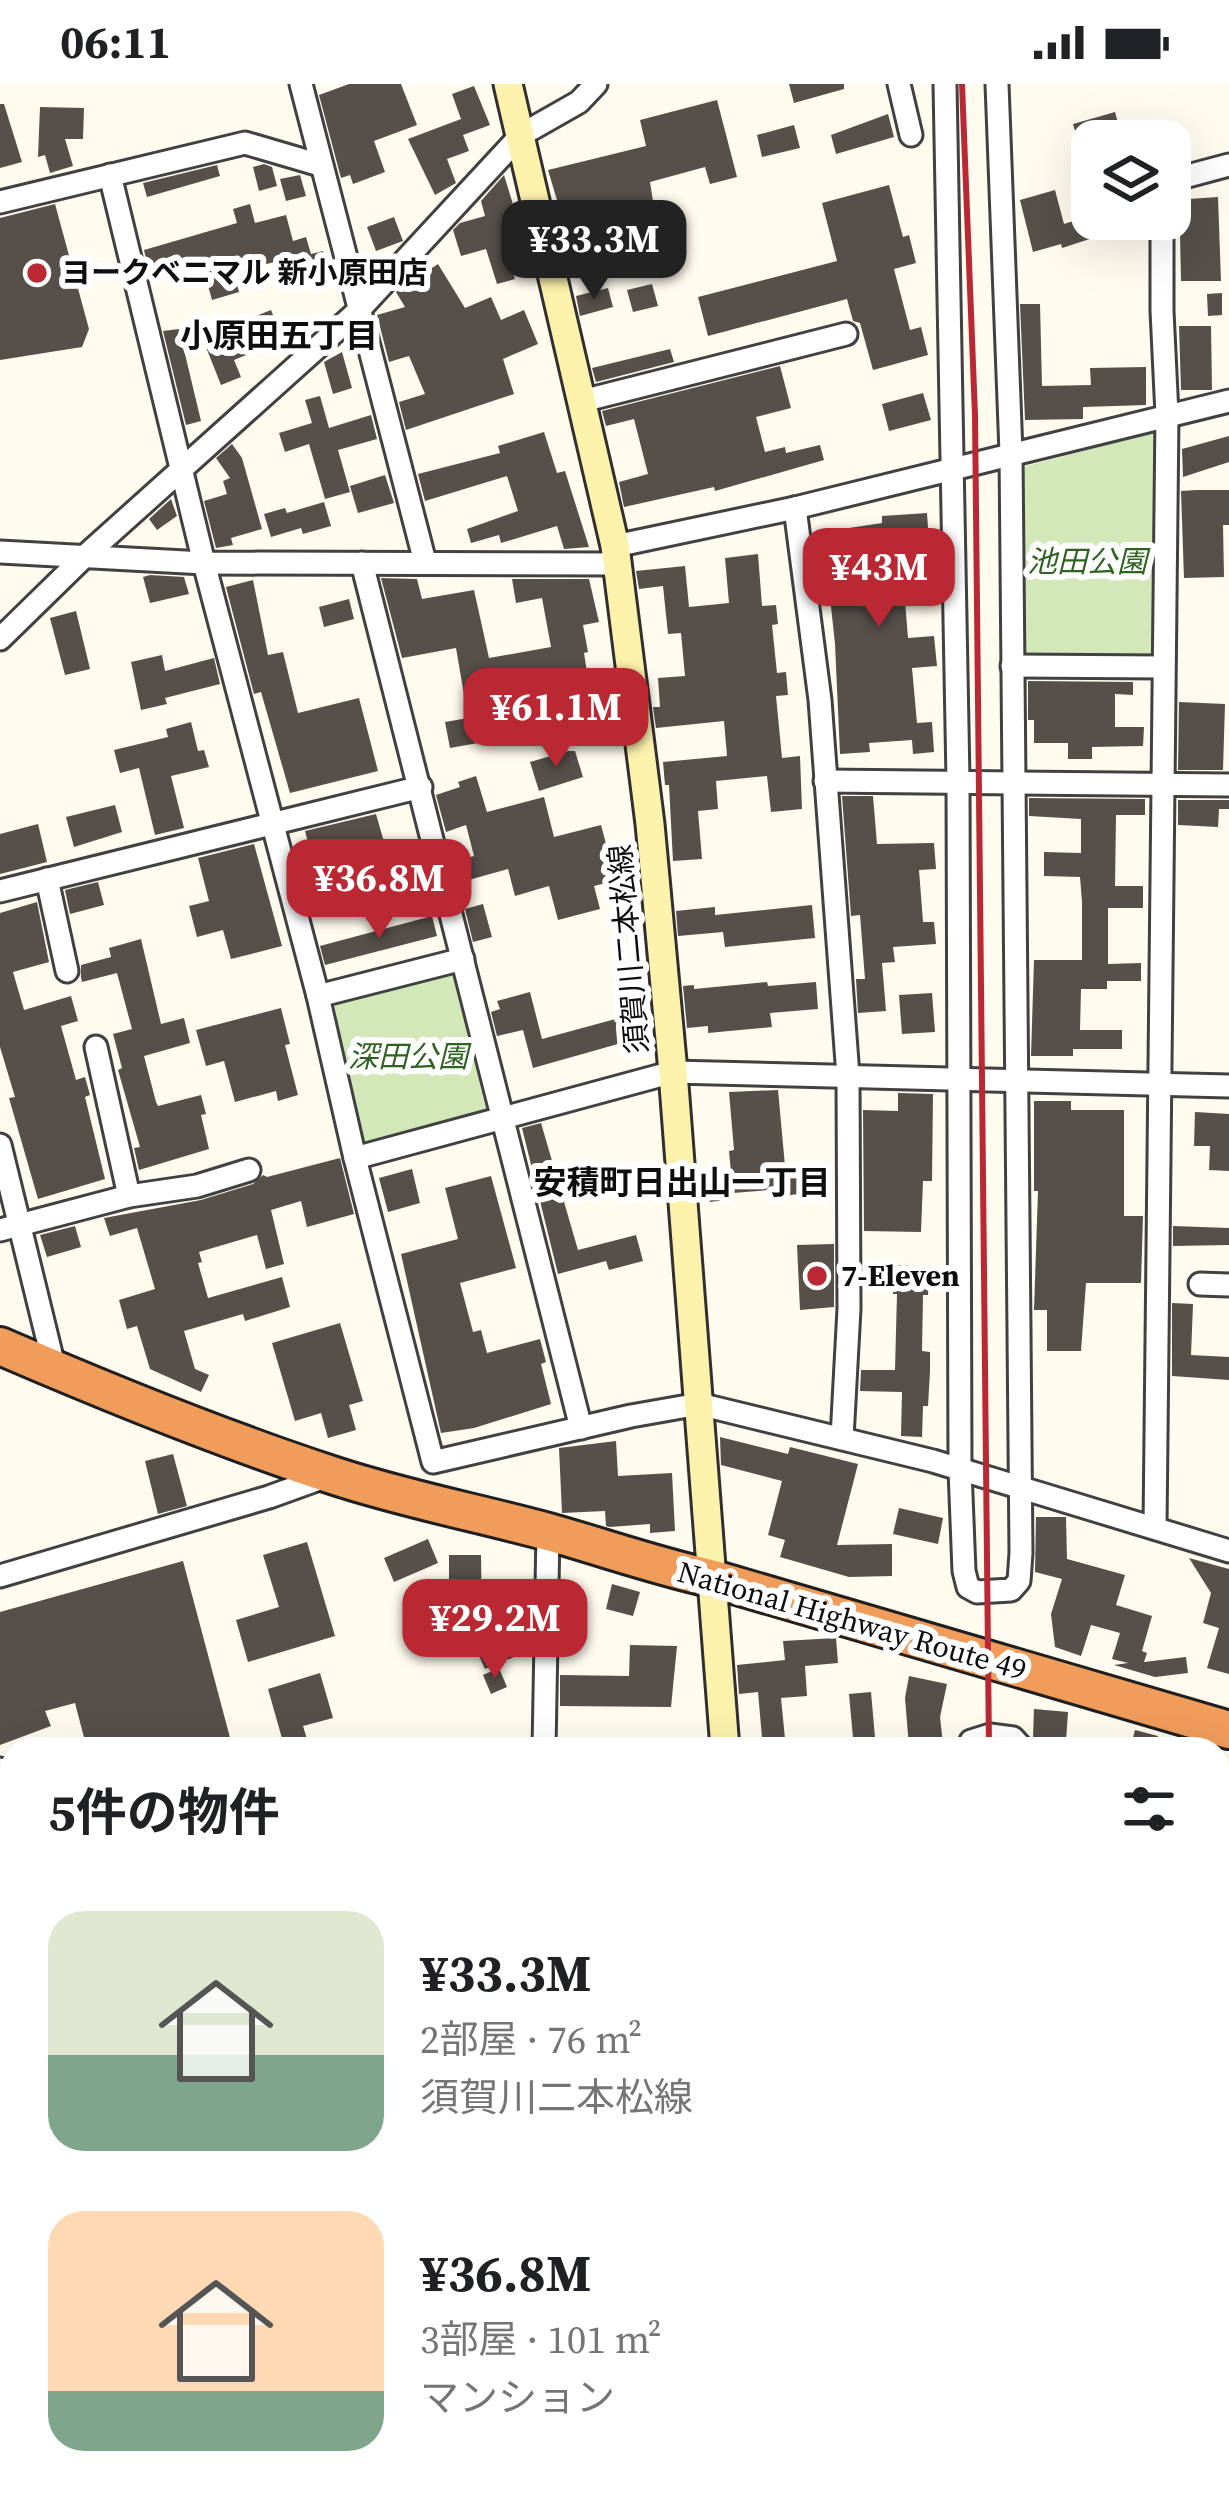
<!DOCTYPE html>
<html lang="ja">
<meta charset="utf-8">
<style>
:root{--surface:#fff;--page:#f6f6f6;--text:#202124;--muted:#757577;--accent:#ba2933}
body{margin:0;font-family:"Source Serif 4","Noto Sans JP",serif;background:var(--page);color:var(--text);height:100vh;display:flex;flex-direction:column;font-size:45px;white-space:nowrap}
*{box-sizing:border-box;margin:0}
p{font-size:39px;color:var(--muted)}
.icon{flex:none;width:66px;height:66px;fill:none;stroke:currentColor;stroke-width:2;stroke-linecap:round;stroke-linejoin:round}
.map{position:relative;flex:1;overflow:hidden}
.drawer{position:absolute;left:0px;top:1653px;width:1230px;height:768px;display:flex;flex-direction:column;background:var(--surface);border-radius:36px 36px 0 0;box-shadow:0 12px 48px #0002}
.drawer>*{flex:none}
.buttons{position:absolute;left:1071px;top:36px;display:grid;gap:24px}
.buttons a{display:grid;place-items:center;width:120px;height:120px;border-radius:24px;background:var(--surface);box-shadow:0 12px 48px #0002;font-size:60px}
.price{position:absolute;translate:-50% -102px;padding:0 27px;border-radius:24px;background:var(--accent);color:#fff;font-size:39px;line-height:78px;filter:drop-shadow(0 3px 6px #0008)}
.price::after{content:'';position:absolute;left:50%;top:72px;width:36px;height:27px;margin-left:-18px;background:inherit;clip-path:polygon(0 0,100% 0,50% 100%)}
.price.active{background:#222;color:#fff}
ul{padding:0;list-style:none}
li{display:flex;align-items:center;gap:36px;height:300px;padding:0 48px}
li span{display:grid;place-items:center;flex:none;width:336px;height:240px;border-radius:36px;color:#555}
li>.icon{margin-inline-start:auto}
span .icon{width:144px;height:144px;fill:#fffc;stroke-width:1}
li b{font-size:51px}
h2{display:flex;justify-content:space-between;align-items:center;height:144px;padding:0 48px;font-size:51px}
.status{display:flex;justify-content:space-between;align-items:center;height:84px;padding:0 60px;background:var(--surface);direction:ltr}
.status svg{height:33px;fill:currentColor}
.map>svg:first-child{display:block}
.green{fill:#d3e8b9}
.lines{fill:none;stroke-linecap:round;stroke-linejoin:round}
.river{stroke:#b5def4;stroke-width:36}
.building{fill:#564f4a}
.street-casing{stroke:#414141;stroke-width:27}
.secondary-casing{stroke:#303030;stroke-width:33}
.highway-casing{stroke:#1f1f1f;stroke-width:42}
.street{stroke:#fff;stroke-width:21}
.secondary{stroke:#fdf2ac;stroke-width:27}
.highway{stroke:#f09c5b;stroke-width:36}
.rail{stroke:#ba2933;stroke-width:6}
.poi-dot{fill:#ba2933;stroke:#fff;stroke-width:4.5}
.labels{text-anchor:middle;stroke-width:12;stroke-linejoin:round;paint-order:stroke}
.poi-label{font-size:30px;font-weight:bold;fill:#0e0e0e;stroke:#fff;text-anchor:start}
.park-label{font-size:30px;font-style:italic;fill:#2f6420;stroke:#fff}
.street-label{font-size:30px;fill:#0e0e0e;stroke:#fff}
.neighbourhood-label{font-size:33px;font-weight:bold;fill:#0e0e0e;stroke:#fff}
</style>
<div class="status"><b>06:11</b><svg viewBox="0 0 49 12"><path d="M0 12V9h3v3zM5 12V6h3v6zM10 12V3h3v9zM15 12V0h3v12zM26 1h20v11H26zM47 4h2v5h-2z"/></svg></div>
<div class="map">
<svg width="1229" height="2421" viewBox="0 0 1229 2421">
<rect width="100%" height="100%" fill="#fffbef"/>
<g class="green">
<polygon points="1155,348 1153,572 1020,576 1023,383"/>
<polygon points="453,887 486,1026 360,1061 334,920"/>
<polygon points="794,2409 969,2409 970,2421 795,2421"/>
</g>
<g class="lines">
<polyline class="river" points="1218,1854 1229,1854"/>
</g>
<g class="building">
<polygon points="349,0 401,0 417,41 374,57 385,88 353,100 350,91 341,94 319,11"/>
<polygon points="789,0 844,0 844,5 794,19"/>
<polygon points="474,2 490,41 463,51 469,67 447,75 456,99 435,111 408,55 461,35 452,10"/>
<polygon points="717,16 737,93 710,100 705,83 650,98 658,149 613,160 606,133 565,143 548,86 646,62 640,36"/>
<polygon points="0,20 4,20 22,78 0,84"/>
<polygon points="40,23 84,24 83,55 65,55 73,82 50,89 45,71 38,73"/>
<polygon points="1115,28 1122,53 1092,57 1092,91 1088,92 1073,40"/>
<polygon points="888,30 894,53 836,70 831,51"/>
<polygon points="794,41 800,64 762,73 757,51"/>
<polygon points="264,80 272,83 277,102 259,107 253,83"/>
<polygon points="217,81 220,92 147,113 143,99"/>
<polygon points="300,91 306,112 286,117 280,95"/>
<polygon points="504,91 523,153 504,159 515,195 497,200 486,165 461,172 453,146 460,139 485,132 481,117"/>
<polygon points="889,101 903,153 909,151 916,179 894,185 910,246 921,243 928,271 873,286 860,239 853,237 847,215 708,252 698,213 837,177 822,119"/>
<polygon points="1055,106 1064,140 1089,132 1135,135 1136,140 1062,164 1061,160 1033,168 1020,116"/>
<polygon points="1218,113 1221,197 1181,197 1180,149 1177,149 1174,116"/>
<polygon points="55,120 89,245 82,263 0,276 0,134"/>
<polygon points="250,120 255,139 286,131 293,157 306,153 311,170 323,167 328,182 301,190 296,172 234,189 239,208 212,216 200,173 149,188 144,166 237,139 233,125"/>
<polygon points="394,133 403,157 376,167 367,143"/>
<polygon points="438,180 465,224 491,213 501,236 524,226 538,260 503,275 514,310 406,346 399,318 425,310 409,272 389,278 377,231 405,223 396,208"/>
<polygon points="652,200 658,222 633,228 627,206"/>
<polygon points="608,204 613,223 580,232 576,212"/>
<polygon points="1222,209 1222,231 1208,232 1207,210"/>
<polygon points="1020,220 1040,220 1042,302 1091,301 1090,284 1146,283 1146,321 1083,323 1083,335 1025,336"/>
<polygon points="271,226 283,256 234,276 241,293 221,301 202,253"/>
<polygon points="1179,242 1211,242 1212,306 1181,306"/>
<polygon points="179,245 201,337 186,341 163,247"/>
<polygon points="670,265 674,278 596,298 592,284"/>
<polygon points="342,268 352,304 333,310 324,278"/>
<polygon points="780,282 791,324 756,333 765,368 785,363 786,369 820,361 824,376 715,407 714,403 624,423 619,398 648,390 634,335 606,342 602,327"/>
<polygon points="923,309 931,336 889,347 882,320"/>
<polygon points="320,312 329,344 371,331 377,355 338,366 350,408 325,415 309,360 285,368 279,349 312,339 305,316"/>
<polygon points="544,348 557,389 565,387 589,463 564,465 557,442 501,459 499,451 471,459 467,445 518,427 507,392 425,417 418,390 500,369 498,362"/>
<polygon points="1229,352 1229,378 1183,393 1182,365"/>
<polygon points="232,360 242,374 262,445 231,454 233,461 216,464 204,417 227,410 223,397 230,394 216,374"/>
<polygon points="385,391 394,419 358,429 350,402"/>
<polygon points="1197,406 1229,406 1229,441 1223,441 1224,493 1184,494 1181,407"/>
<polygon points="171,415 177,432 157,446 149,435"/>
<polygon points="324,418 331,442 303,450 301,444 271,453 264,430 285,424 287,429"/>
<polygon points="927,429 932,503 904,505 908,554 934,552 937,582 912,584 917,639 932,638 934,668 913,670 912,656 869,659 870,668 840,670 835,560 823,448 882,439 882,432"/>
<polygon points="758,470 762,522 776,521 778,540 772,541 777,589 786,588 788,611 776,612 782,674 800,672 802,725 771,728 767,692 716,697 718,725 698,727 702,775 673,777 669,701 665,701 663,678 727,672 724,637 656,644 653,623 660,623 658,594 685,592 681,549 668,550 663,502 639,505 636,487 685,482 689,523 729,519 725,474"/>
<polygon points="150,491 184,493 189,510 150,519 143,493"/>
<polygon points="381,494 417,495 422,515 474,506 489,574 551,563 542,514 516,519 512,495 589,495 599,538 583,541 588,568 584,569 589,601 597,599 603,636 585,640 581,617 575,618 571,595 556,597 554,584 505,593 511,626 524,624 528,650 450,664 445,638 468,634 456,564 402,574"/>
<polygon points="253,496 268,571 283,568 298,629 359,614 378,687 290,709 261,608 254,610 226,503"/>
<polygon points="349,515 354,535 324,543 319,523"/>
<polygon points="76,527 90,585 65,591 50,534"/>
<polygon points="162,571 165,587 214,574 220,600 165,614 167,620 141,626 131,578"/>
<polygon points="1028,597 1133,598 1133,611 1115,610 1115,643 1144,643 1143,662 1092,663 1092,675 1068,675 1068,659 1034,659 1034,636 1028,636"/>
<polygon points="1179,618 1225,620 1223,686 1178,686"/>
<polygon points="191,638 198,667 204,666 209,683 171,692 184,744 155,751 139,684 120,689 114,666 168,653 166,645"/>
<polygon points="568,667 575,667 583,693 539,707 530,678"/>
<polygon points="476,692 487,728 544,713 554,753 601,741 609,771 619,768 626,794 594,802 600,825 558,836 549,802 515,812 508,785 465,797 459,776 474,772 466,741 446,748 436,711 460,703 458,698"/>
<polygon points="842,712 873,712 877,760 934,759 936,785 919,786 923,838 934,838 936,860 893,863 895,878 882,879 886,927 858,929 856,895 865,895 860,831 851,832"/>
<polygon points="1029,714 1145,715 1145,731 1116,731 1115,802 1143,802 1143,824 1108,824 1108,880 1141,879 1141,897 1107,897 1107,905 1081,905 1080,946 1122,946 1122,965 1073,965 1073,972 1031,972 1034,876 1082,876 1082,818 1080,793 1044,792 1044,768 1081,769 1081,735 1029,732"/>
<polygon points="1178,716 1229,716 1229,725 1219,725 1218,743 1178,741"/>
<polygon points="115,721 122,748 74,763 66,733"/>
<polygon points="376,730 398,807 326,826 305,747"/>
<polygon points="38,740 47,778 0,790 0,750"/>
<polygon points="254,760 282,862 231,875 223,846 197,853 189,822 209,817 198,774"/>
<polygon points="98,798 104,821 70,830 65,806"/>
<polygon points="37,818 49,878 13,888 24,926 71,912 78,937 61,942 76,996 85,993 90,1011 85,1013 105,1095 38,1115 9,1014 15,1013 0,963 0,829"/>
<polygon points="483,820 492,853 473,858 465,825"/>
<polygon points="812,821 815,854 725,863 723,848 678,852 676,827 715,823 715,831"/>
<polygon points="432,832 437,852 325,881 320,862"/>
<polygon points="141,855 161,940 184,934 190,959 144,972 156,1018 158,1022 201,1011 206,1030 201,1031 209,1065 139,1086 134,1064 140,1063 118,986 122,984 113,950 132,945 117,889 82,898 81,893 81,881 111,873 109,864"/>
<polygon points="767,898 768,902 816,898 818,925 770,929 772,943 708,949 708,942 687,944 683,902 694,901 694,905"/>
<polygon points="530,908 542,955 619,934 625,958 533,984 523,946 497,952 491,928 500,925 497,917"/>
<polygon points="932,909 935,948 902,950 899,911"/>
<polygon points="281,924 290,960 285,961 298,1011 278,1017 276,1007 235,1018 224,977 206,982 196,946"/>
<polygon points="778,1006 785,1082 815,1079 817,1108 781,1112 781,1105 733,1109 729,1067 734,1066 729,1008"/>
<polygon points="898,1009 933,1010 932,1097 923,1097 921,1148 864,1147 863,1026 898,1027"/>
<polygon points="1034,1017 1071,1017 1071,1026 1124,1026 1124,1132 1143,1132 1141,1199 1086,1199 1081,1267 1047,1267 1047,1226 1034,1226 1038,1107 1034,1107"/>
<polygon points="1195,1028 1229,1030 1229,1087 1209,1086 1210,1062 1194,1062"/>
<polygon points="541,1039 578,1166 636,1151 643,1177 609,1186 606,1177 558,1190 522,1044"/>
<polygon points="340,1074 354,1130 307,1143 301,1117 271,1126 284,1180 266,1185 257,1151 199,1168 202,1178 198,1179 208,1214 282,1193 290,1223 245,1237 243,1230 184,1247 195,1285 209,1291 201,1308 150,1285 137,1242 127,1245 119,1216 155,1205 137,1144 110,1152 104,1134 201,1116 253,1100 263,1091 267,1093"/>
<polygon points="412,1085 420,1119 388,1128 379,1094"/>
<polygon points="491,1092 516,1184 460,1199 473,1248 481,1246 487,1269 540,1255 546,1278 541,1280 551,1320 474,1344 441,1349 401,1170 458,1155 445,1104"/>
<polygon points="725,1098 726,1116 701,1119 700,1100"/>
<polygon points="75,1142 81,1163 47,1173 40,1151"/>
<polygon points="1173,1142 1229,1144 1229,1161 1173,1162"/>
<polygon points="834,1160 834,1223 800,1226 797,1161"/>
<polygon points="894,1181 929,1182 928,1211 923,1211 922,1267 930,1268 930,1287 928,1322 923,1322 922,1353 901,1352 902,1308 860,1307 861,1286 895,1286 897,1210 893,1210"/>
<polygon points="1172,1219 1193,1220 1191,1271 1229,1273 1229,1296 1172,1292"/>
<polygon points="340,1239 363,1317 349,1321 356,1346 328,1354 321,1329 295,1337 272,1259"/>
<polygon points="720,1353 788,1370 790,1363 858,1380 837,1461 892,1460 892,1492 849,1493 780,1473 785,1456 768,1451 782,1397 721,1381"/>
<polygon points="616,1357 618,1392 672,1389 675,1447 650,1449 650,1440 610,1443 606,1442 605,1427 562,1429 559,1364"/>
<polygon points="173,1370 187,1422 158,1430 145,1377"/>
<polygon points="899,1424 943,1434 938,1460 893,1450"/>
<polygon points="1036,1433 1066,1433 1067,1475 1125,1491 1116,1521 1152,1532 1142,1567 1147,1569 1144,1578 1186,1573 1188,1589 1155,1593 1114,1581 1128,1579 1112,1575 1120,1549 1091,1541 1081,1572 1055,1563 1051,1530 1062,1495 1035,1488"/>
<polygon points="428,1455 438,1479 394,1498 384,1474"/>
<polygon points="307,1458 335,1552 248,1578 236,1536 279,1523 263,1471"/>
<polygon points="449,1471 481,1471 482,1538 449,1538"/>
<polygon points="1189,1474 1229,1485 1229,1590 1207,1584 1219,1544 1203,1539 1211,1509"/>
<polygon points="183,1477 233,1665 87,1665 75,1619 45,1627 51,1642 0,1661 0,1528"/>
<polygon points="612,1500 640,1508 633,1532 606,1525"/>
<polygon points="514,1552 521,1570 485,1585 477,1567"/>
<polygon points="836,1554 838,1579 805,1582 807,1612 781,1614 786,1665 763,1665 758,1608 739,1610 737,1581 785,1576 783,1557"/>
<polygon points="630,1561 677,1562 671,1623 560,1622 560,1591 629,1592"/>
<polygon points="499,1584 507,1603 491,1610 483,1591"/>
<polygon points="320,1589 333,1634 303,1642 310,1665 285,1665 268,1605"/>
<polygon points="909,1592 947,1600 940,1633 943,1660 909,1663 905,1614"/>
<polygon points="871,1608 876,1665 854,1665 849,1610"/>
<polygon points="1034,1625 1068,1628 1066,1657 1033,1654"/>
<polygon points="1135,1646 1158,1652 1155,1665 1130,1665"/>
</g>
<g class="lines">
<g class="street-casing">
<g id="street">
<polyline points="301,0 425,478"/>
<polyline points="899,0 911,51"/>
<polyline points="945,0 958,696 960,1386 964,1487 968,1503 977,1508 1011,1506 1019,1497 1021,1469 1011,369 997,0"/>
<polyline points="110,91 204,479 318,912 355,1074 433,1378 631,1332 699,1320 933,1377 1229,1467"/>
<polyline points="1170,102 1184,93 1229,81"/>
<polyline points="0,118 245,59 320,81"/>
<polyline points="582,317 846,250"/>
<polyline points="795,424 820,616 848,992 849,1225 842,1354"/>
<polyline points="615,462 795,424 1229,317"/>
<polyline points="0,468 204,479 617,480"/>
<polyline points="362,479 581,1344"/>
<polyline points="0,555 86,471 358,227 521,51 579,18 596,0"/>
<polyline points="1012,582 1163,583"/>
<polyline points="825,697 1229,701"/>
<polyline points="47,795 67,887"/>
<polyline points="0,807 421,703"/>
<polyline points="318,912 463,875"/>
<polyline points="96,963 129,1112"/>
<polyline points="0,1061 55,1286"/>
<polyline points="355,1074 673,988 1229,1002"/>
<polyline points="0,1146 129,1112 197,1102 249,1086"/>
<polyline points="1200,1200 1229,1201"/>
<polyline points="1155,1444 1167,331 1162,227 1162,135"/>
<polyline points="0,1492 269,1413 330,1391"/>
<polyline points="544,1665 548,1448"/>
<polyline points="968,1665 971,1657 990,1651 1013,1654 1023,1665"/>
<polyline points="0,1685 12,1707"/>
<polyline points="1218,1817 1229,1817"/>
<polyline points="0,1884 12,1892"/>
<polyline points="1218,2184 1229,2185"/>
<polyline points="258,2409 259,2421"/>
<polyline points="384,2409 394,2421"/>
<polyline points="975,2409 975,2421"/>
<polyline points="1034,2409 1034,2421"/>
<polyline points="1154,2409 1154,2421"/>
<polyline points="538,2421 538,2409"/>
</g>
</g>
<g class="secondary-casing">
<g id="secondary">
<polyline points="508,0 615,462 650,740 673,988 725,1665"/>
<polyline points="785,2409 786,2421"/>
</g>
</g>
<g class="highway-casing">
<path id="highway" d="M0 1262C109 1309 219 1354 332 1391 404 1415 479 1429 552 1449 605 1464 656 1482 710 1494L1229 1646"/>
</g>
<use href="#street" class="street"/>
<use href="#secondary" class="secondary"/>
<use href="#highway" class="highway"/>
<g class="rail">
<polyline points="962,0 975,331 989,1665"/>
<polyline points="993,2409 993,2421"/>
</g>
</g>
<g class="poi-dot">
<circle cx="37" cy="189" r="12"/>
<circle cx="817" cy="1192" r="12"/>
</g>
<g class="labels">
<g class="poi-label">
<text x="61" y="199">ヨークベニマル 新小原田店</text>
<text x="841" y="1202">7-Eleven</text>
</g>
<g class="park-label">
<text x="1087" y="488">池田公園</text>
<text x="408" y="983">深田公園</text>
</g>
<g class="street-label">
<text transform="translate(629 865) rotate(-95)" y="10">須賀川二本松線</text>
<text transform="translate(852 1537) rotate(16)" y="10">National Highway Route 49</text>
</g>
<g class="neighbourhood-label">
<text x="279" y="263">小原田五丁目</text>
<text x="682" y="1110">安積町日出山一丁目</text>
</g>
</g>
</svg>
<div class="buttons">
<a><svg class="icon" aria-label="layers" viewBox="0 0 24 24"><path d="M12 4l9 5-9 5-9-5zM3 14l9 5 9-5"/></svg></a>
</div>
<b class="price active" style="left:594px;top:218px">¥33.3M</b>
<b class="price" style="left:879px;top:546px">¥43M</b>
<b class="price" style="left:556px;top:686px">¥61.1M</b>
<b class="price" style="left:379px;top:857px">¥36.8M</b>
<b class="price" style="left:495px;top:1597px">¥29.2M</b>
<section class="drawer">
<h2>5件の物件<svg class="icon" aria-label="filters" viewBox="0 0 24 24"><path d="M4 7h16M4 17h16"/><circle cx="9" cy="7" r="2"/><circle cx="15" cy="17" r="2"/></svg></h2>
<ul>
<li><span style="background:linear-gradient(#dfe7d0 60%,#7fa58c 0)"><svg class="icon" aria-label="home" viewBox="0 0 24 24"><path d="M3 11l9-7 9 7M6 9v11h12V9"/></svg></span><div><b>¥33.3M</b><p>2部屋 · 76 m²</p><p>須賀川二本松線</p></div></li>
<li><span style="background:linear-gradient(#ffd9b3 75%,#7fa58c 0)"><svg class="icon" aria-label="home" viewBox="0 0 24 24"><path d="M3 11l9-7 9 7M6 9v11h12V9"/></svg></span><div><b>¥36.8M</b><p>3部屋 · 101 m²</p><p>マンション</p></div></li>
</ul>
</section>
</div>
